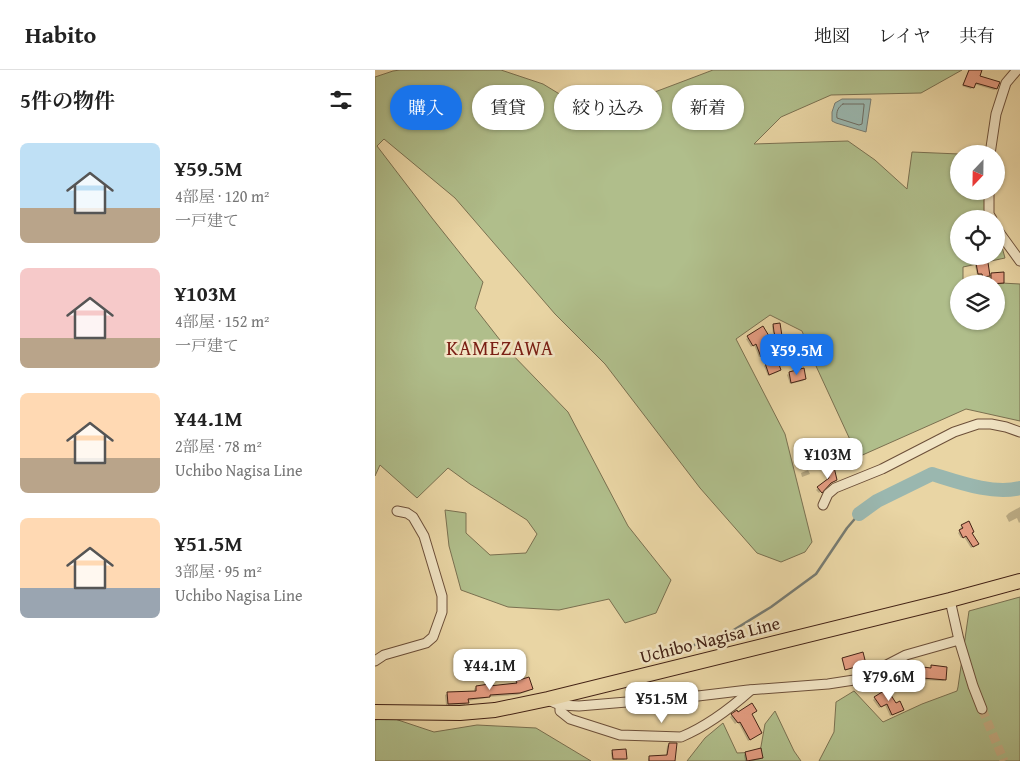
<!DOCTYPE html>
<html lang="ja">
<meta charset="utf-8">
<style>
:root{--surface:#fff;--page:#f6f6f6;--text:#222;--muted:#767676;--line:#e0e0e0;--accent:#1a73e8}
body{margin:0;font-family:"Gentium Book Plus","Noto Serif JP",serif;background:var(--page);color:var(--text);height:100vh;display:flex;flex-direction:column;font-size:19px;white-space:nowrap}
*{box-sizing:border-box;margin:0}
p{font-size:16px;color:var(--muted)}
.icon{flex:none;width:28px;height:28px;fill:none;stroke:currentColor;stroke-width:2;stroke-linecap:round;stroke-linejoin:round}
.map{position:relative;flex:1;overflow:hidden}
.side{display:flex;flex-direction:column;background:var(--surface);width:375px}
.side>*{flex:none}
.guide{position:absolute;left:15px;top:15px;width:475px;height:45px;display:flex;gap:10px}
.needle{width:32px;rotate:202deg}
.tools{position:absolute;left:575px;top:75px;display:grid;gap:10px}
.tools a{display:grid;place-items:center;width:55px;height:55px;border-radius:50%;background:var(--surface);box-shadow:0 1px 4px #0004;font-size:25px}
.price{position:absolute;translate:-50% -42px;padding:0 11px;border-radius:10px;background:#fff;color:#222;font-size:16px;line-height:32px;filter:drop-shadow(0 1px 2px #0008)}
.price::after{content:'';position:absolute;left:50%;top:30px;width:15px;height:11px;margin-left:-8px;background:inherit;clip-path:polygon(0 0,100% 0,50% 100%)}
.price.on{background:var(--accent);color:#fff}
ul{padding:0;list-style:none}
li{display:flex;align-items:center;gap:15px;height:125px;padding:0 20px}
li span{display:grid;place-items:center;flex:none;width:140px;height:100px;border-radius:8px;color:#555}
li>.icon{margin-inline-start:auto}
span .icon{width:60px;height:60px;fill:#fffc;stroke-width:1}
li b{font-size:21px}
h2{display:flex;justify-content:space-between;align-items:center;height:60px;padding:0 20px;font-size:21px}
.tag{padding:0 18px;border-radius:22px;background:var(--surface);box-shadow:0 1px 4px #0004;font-size:18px;line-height:45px}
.tag.on{background:var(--accent);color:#fff}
header{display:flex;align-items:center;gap:30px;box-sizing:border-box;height:70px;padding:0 25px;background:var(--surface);border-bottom:1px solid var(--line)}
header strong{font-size:24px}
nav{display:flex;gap:28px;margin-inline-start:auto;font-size:18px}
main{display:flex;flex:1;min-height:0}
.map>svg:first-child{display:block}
.green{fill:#b0be8b;stroke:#7a7050;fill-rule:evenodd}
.water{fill:#9ab7af;stroke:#777b71}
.shadow{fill:#0003}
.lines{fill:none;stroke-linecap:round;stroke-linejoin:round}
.shore{stroke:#6e6c62;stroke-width:1}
.stream{stroke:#777b71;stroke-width:2.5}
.river{stroke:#9ab7af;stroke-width:14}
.building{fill:#e49c81;stroke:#432215}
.minor-tunnel{stroke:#c8b187;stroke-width:9;stroke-dasharray:9 4.5;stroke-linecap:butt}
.minor-casing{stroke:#6c4f39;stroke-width:11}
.trunk-casing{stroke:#432215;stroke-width:16}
.minor{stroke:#f1e4c4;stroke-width:9}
.trunk{stroke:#e9d5a4;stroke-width:14}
.labels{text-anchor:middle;stroke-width:5;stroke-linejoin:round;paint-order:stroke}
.street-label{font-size:18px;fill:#432215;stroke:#f1e4c4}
.quarter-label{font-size:20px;letter-spacing:1px;fill:#7a1f14;stroke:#f1e4c4}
</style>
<header>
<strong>Habito</strong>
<nav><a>地図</a><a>レイヤ</a><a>共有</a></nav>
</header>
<main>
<section class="side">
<h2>5件の物件<svg class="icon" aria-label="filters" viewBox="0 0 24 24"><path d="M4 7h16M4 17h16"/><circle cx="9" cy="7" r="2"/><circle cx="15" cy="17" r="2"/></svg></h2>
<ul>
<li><span style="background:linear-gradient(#bfe0f5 65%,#b9a48a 0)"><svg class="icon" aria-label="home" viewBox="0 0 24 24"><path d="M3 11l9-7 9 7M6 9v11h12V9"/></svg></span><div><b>¥59.5M</b><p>4部屋 · 120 m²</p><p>一戸建て</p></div></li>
<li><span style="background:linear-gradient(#f6c9c9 70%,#b9a48a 0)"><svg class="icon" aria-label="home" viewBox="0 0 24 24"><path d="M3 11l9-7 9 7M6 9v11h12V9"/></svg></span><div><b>¥103M</b><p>4部屋 · 152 m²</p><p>一戸建て</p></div></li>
<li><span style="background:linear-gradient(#ffd9b3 65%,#b9a48a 0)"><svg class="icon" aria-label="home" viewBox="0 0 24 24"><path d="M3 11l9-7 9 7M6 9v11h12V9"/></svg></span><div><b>¥44.1M</b><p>2部屋 · 78 m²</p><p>Uchibo Nagisa Line</p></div></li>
<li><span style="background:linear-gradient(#ffd9b3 70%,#9aa5b1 0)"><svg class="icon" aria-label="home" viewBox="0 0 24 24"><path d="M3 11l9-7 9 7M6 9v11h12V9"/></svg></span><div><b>¥51.5M</b><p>3部屋 · 95 m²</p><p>Uchibo Nagisa Line</p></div></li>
</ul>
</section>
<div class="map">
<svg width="645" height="691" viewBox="0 0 645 691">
<rect width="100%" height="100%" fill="#e9d5a4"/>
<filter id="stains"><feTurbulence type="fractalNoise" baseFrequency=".004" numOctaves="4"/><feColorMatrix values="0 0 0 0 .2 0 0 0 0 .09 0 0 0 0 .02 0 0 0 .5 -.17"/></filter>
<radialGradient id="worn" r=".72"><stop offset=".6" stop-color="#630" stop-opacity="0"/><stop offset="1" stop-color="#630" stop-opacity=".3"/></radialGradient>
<g class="green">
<path d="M25 0H126L168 14 219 45 338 0H587L546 23 456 25 406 47 379 74 473 71 500 90 532 119 537 82 584 84V121H613L620 149H584V186H621V155L630 188 588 197V211L645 214V351L591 339 483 387 441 296 427 261 395 245 361 269 410 364 437 472 430 482 406 492 382 483 325 418 230 294 180 244 80 128 9 69 2 76 57 148 108 212 100 238 132 279 193 342 253 456 296 510 281 543 250 553 234 529 184 540 133 537 86 520 74 476 70 440 91 443V463L115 485 151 483 162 464 152 450 95 414 73 398 42 428 5 395 0 406V7L18 1ZM584 214H621V251H584Z"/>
<polygon points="645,527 645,691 444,691 459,662 461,632 479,621 508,652 547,634 582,621 583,617 594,541"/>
<polygon points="400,641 419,681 426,691 312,691 330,668 348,653 362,683 385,682 390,654"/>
<polygon points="14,647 59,662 102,655 161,658 216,691 0,691 0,650"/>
</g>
<polygon class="water" points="467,29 496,29 491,62 461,53 457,51 457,42 460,33"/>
<g class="shadow">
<polygon points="594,0 606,0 603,7 621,19 619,20 599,14 596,19 587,16"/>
<polygon points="601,189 614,205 612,207 606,208 606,205 602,205 599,191"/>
<polygon points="616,204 628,213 626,214 615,214 614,206"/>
<polygon points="398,255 410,278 404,281 398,264 397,256"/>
<polygon points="387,258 385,271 391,284 384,287 379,275 376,277 371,269"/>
<polygon points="391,294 404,300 403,302 393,306 389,296"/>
<polygon points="428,300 430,309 428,311 415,314 412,305 414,303"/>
<polygon points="433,400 435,404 427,407 426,403"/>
<polygon points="452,400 461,410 453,415 444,423 441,420 453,410 451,402"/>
<polygon points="645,437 645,452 644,453 642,448 634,452 631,446 634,443"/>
<polygon points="587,456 596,464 601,475 596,478 589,467 586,468 583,463 586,460 585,458"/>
<polygon points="557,597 570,610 568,611 546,610 547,600 549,599 554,599"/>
<polygon points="142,613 156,618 154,621 142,625 113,627 112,628 92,631 90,635 71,635 70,625 73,623 99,622 99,619 101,617 113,617 140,615"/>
<polygon points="500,628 521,635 528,640 515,646 510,635 504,638 498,630"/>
<polygon points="375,644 386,663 373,671 363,652 360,654 355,647 357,645"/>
<polygon points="294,674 299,691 273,691 273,689 274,687 291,686 292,676"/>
<polygon points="238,681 251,688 249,690 237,690 236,683"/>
<polygon points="371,683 387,687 385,689 377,691 370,691 369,685"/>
</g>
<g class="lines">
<path class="shore" d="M468 34H489V36L487 54 484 55 462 48C461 42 463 37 468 34Z"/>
<polyline class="stream" points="316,576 349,566 396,537 441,504 472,458 484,444"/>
<path class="river" d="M484 444 502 431 557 404C583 412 618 425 645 418"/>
</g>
<g class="building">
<polygon points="594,0 607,0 605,6 625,12 622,19 601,13 599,18 588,15"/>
<polygon points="612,186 615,206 608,207 607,204 603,204 600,188"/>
<polygon points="629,202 629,213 616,214 616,203"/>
<polygon points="405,253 407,266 408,266 412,278 405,280 399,262 398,254"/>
<polygon points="388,256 394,266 387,271 392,284 386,287 381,274 378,276 372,266"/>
<polygon points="402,289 406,300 394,305 390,293"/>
<polygon points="429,298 431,309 416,313 414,302"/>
<polygon points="459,397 462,410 456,413 447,423 442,417 454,408 452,399"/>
<polygon points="594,451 599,462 597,463 604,474 598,477 591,466 588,468 584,460 588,458 586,455"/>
<polygon points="488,582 491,594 470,600 467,588"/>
<polygon points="556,595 572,597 571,610 547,608 548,597 556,598"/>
<polygon points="154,607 158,619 145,623 115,625 115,627 93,629 94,633 73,634 72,622 101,621 101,616 114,614 114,616 142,613 141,611"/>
<polygon points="512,619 521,633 525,631 529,640 517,645 512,634 506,637 499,627"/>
<polygon points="377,633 382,641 377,644 387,663 375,670 365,652 363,653 356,644 362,640 363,642"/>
<polygon points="294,673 302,673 300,691 274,691 274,686 292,685"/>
<polygon points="386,678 388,688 372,691 370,682"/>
<polygon points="251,679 252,689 238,689 237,680"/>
</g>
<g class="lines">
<polyline class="minor-tunnel" points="607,639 629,691"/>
<g class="minor-casing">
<g id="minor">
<polyline points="615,84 621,44 631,13 642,0"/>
<polyline points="614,121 614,144 617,149"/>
<polyline points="621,158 645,191"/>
<polyline points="448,435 453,424 460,418 507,399 579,362 603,354 616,354 631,357 645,362"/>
<polyline points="575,530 584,570 598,616 607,639"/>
<polyline points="0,591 9,585 51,573 58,567 67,542 67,526 49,466 38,447 32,443 22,441"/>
<polyline points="173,630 185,635 204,636 323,626 373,620 453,614 479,610 502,600 531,585 584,570"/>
<path d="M185 635V641L195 649 245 665 306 667C330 657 357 637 376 620"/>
</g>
</g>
<g class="trunk-casing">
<polyline id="trunk" points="0,642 85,643 120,640 173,629 575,530 645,511"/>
</g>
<use href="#minor" class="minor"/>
<use href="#trunk" class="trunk"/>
</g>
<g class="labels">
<g class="street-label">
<text transform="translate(335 570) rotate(-14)" y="6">Uchibo Nagisa Line</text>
</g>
<g class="quarter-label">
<text x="125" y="285">KAMEZAWA</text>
</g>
</g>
<rect width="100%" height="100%" filter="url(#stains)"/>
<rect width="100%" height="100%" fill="url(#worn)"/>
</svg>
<div class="tools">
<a><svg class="needle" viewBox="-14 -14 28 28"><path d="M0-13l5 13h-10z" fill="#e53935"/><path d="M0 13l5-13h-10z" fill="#767676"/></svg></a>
<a><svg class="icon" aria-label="locate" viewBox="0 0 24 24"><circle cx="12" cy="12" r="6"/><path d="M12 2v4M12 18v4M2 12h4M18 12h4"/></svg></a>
<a><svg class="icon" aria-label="layers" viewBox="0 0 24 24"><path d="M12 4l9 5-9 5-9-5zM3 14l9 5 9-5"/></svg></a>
</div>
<b class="price on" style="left:422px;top:306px">¥59.5M</b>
<b class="price" style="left:453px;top:410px">¥103M</b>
<b class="price" style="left:115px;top:621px">¥44.1M</b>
<b class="price" style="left:514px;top:632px">¥79.6M</b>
<b class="price" style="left:287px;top:654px">¥51.5M</b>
<div class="guide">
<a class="tag on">購入</a>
<a class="tag">賃貸</a>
<a class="tag">絞り込み</a>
<a class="tag">新着</a>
</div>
</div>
</main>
